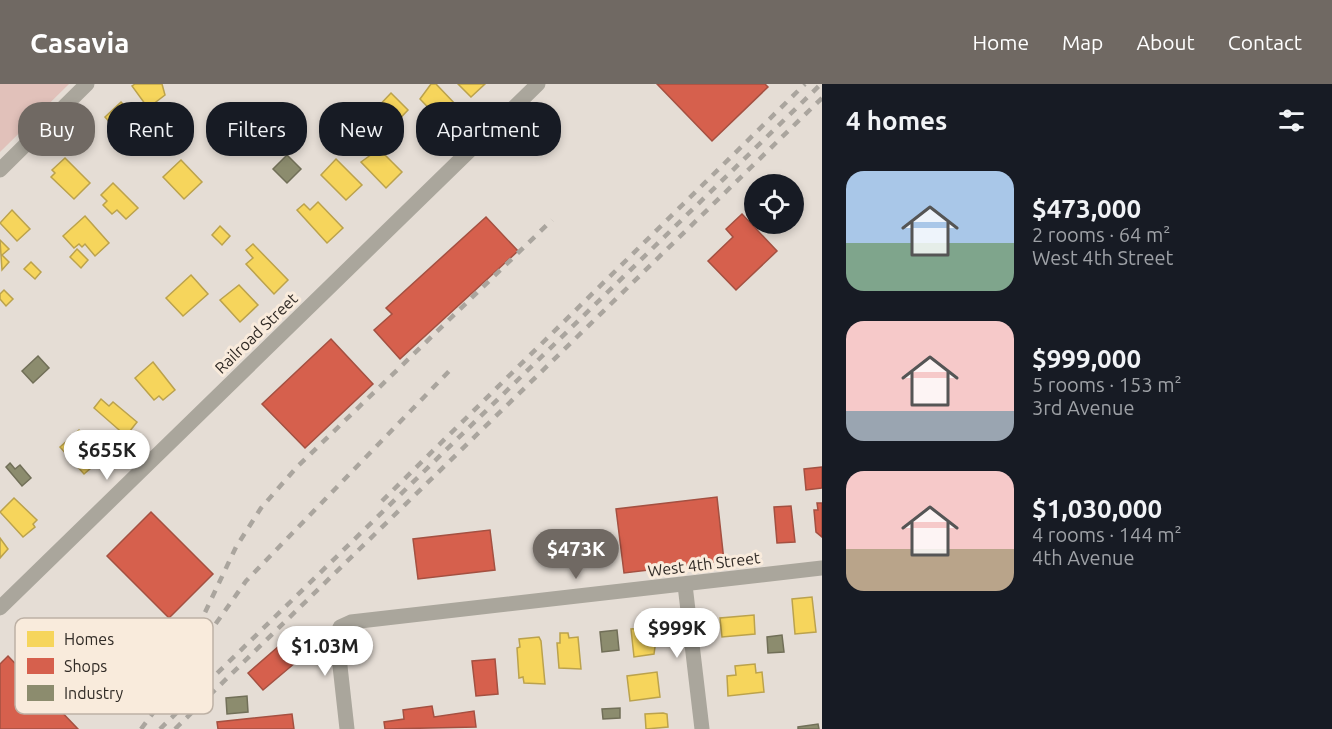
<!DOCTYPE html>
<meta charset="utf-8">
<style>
:root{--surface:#171b24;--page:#20242c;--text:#f1f3f6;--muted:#9ea1a6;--accent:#706963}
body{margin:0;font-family:Ubuntu,sans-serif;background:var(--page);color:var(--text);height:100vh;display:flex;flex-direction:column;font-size:22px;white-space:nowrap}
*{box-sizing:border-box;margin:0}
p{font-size:20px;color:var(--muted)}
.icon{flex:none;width:33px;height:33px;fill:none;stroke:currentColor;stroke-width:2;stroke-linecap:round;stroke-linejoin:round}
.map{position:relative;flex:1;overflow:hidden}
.details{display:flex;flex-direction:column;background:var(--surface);width:510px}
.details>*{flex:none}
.hud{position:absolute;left:18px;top:18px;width:570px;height:54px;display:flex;gap:12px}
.tools{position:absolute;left:744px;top:90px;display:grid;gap:12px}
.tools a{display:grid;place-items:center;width:60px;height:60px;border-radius:50%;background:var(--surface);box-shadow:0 3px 9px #0003;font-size:30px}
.price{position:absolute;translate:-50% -51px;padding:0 14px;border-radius:21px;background:#fff;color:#222;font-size:20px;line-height:39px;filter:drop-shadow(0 2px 3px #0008)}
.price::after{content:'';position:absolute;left:50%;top:36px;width:18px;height:14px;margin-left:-9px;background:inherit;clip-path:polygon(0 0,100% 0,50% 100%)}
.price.active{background:var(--accent);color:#fff}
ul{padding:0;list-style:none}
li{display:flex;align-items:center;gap:18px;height:150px;padding:0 24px}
li span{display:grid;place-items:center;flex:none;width:168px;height:120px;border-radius:18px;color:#555}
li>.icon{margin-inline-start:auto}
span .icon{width:72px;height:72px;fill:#fffc;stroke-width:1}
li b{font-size:26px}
h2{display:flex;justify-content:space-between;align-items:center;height:72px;padding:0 24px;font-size:26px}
.chip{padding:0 21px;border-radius:24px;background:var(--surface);box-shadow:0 3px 9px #0003;font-size:21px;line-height:54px}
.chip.active{background:var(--accent);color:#fff}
header{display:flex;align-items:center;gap:36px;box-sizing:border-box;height:84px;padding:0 30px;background:var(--accent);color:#fff}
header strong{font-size:28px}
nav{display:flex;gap:33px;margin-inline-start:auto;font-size:21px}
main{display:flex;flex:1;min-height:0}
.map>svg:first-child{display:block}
.green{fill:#e1c1ba}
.homes{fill:#f6d55c;stroke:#bba24c;stroke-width:1.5}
.shops{fill:#d6604d;stroke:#a45041;stroke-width:1.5}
.industry{fill:#8c8c6e;stroke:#716f58;stroke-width:1.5}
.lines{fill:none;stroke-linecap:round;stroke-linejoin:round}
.street{stroke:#aaa69c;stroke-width:15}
.rail{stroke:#aaa59e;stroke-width:4.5;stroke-dasharray:8 8;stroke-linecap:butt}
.labels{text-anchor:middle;stroke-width:6;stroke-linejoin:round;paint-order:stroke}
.street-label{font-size:16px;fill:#312b26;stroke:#f9ebdc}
.key{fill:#f9ebdc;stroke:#bdb1a5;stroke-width:1.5}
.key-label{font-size:16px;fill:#312b26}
</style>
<header>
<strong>Casavia</strong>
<nav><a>Home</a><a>Map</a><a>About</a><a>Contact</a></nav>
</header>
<main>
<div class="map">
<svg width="822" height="645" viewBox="0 0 822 645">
<rect width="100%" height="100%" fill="#e5ddd5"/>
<polygon class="green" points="0,0 69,0 0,68"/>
<g class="homes">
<polygon points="135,0 162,0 165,11 148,24 132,2"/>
<polygon points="431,0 436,0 458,23 442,38 420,15"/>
<polygon points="458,0 485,0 471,13"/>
<polygon points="391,9 408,26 389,46 372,29"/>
<polygon points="121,18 146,45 124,66 109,50 115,44 105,33"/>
<polygon points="379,65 402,88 386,104 361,78"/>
<polygon points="65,74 90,99 74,115 51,93 55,89 52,86"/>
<polygon points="336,75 362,101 346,116 321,91"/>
<polygon points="181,76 202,98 184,115 163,93"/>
<polygon points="113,99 138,124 126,135 117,126 112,130 103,121 107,117 101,111"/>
<polygon points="318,118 343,144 327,159 297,126 304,120 310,126"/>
<polygon points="12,126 30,145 17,157 0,139"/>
<polygon points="85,132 109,159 95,172 85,160 82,163 79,160 74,164 63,152"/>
<polygon points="220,142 230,152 222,161 212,151"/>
<polygon points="0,156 9,165 2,171 9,178 2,186"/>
<polygon points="253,160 288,196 274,210 246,180 253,174 246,166"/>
<polygon points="77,165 88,176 81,184 70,173"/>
<polygon points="31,178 41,188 35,195 24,185"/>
<polygon points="191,191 208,210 183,232 166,214"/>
<polygon points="239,201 258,221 240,238 220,216"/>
<polygon points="4,206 13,215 6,222 0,215 0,210"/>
<polygon points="153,278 175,306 163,316 159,312 154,316 135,294"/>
<polygon points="101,315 109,322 113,318 137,338 126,352 94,324"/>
<polygon points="79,346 104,373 84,390 60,363"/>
<polygon points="14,414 37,436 33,440 35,443 23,453 0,428"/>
<polygon points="0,454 8,465 0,474"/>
<polygon points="812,513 816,548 795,550 792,515"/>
<polygon points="754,531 755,550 722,553 720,534"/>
<polygon points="643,544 643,547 651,546 652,556 656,556 654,570 634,573 631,545"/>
<polygon points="560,549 568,549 569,554 578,553 581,585 559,584 557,559 560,559"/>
<polygon points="539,553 541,557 545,600 524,599 523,593 519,594 517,564 520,563 519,555"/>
<polygon points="755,580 756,589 762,588 764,608 728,612 727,592 736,591 735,582"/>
<polygon points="657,588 660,613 630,617 627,592"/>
<polygon points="663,629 667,630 668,643 646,645 645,630"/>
</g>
<g class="shops">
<polygon points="657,0 765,0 768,3 712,57"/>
<polygon points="742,130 777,167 736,206 708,177 733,153 726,145"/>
<polygon points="486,133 518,167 400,275 374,246 392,230 386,224"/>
<polygon points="331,255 373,300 305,364 262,320"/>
<polygon points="822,383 822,404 806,406 804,385"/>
<polygon points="717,413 724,477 624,489 616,425"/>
<polygon points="817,419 822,419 822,453 816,448 814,426 818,426"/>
<polygon points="791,422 795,458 777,459 774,423"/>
<polygon points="151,428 213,490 169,534 107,472"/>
<polygon points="490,446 495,486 418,495 413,455"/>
<polygon points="287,555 302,573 263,606 248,589"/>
<polygon points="8,572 78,645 0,645 0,580"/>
<polygon points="495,575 498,610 476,612 472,577"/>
<polygon points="432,622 434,633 474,627 476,643 385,645 384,638 404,635 403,626"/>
<polygon points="292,630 294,645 218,645 217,638"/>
</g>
<g class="industry">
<polygon points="363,29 376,43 362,55 349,42"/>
<polygon points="287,71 301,85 287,99 273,85"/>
<polygon points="38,272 49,284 33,299 22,287"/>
<polygon points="10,379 15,385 20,381 31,394 22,402 6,383"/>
<polygon points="617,546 619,566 602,568 600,548"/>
<polygon points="782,551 784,568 768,569 767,553"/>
<polygon points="247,612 248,628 227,630 226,614"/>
<polygon points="620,624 620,634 603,635 602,625"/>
<polygon points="818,640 819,645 798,645 798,643"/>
</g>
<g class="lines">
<g class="street">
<polyline points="0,86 87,0"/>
<polyline points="685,501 702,645"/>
<polyline points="0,524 538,0"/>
<polyline points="347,645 337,555 340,543 351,538 822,484"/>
</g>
<g class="rail">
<polyline points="382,417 805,0"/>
<polyline points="188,579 246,497 454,282"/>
<polyline points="164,615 236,463 261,424 297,383 552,136"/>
<polyline points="141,645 168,609"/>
<polyline points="160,645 821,0"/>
<polyline points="175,645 822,14"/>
</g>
</g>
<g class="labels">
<g class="street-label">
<text transform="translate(256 249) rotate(-44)" y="6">Railroad Street</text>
<text transform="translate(704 480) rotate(-7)" y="6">West 4th Street</text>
</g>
</g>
<rect x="15" y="534" width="198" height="96" rx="9" class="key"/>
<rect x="27" y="547" width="27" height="16" fill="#f6d55c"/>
<rect x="27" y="574" width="27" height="16" fill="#d6604d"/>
<rect x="27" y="601" width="27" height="16" fill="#8c8c6e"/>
<g class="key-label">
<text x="64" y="561">Homes</text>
<text x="64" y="588">Shops</text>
<text x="64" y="615">Industry</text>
</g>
</svg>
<div class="tools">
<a><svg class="icon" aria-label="locate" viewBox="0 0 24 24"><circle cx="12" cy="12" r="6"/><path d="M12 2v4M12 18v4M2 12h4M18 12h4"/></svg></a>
</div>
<b class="price" style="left:107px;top:397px">$655K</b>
<b class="price active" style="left:576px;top:496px">$473K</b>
<b class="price" style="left:677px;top:575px">$999K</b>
<b class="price" style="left:325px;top:593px">$1.03M</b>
<div class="hud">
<a class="chip active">Buy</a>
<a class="chip">Rent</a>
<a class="chip">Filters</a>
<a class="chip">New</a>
<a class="chip">Apartment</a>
</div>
</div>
<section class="details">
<h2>4 homes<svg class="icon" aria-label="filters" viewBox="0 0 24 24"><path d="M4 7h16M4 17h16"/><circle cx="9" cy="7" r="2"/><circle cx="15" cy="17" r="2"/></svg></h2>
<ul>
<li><span style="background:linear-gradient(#a9c7e8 60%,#7fa58c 0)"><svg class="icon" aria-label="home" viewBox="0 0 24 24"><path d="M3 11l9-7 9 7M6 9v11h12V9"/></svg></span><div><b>$473,000</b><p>2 rooms · 64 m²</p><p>West 4th Street</p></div></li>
<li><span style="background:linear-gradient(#f6c9c9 75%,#9aa5b1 0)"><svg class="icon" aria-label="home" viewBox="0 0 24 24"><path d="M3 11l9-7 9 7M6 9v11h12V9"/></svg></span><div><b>$999,000</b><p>5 rooms · 153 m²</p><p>3rd Avenue</p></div></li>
<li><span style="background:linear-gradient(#f6c9c9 65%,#b9a48a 0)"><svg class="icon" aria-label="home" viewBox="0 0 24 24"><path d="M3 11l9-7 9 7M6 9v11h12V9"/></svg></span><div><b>$1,030,000</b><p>4 rooms · 144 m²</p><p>4th Avenue</p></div></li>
</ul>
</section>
</main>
